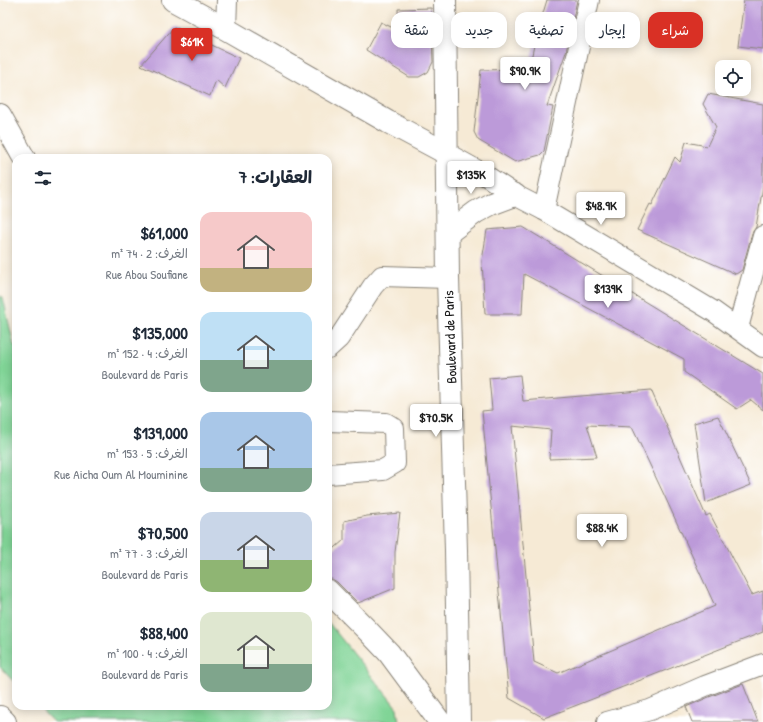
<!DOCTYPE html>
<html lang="ar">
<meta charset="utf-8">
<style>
:root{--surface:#fff;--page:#f2f2f3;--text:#1f2937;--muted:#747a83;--accent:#d93025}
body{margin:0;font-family:"Patrick Hand","Playpen Sans Arabic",sans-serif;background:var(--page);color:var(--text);direction:rtl;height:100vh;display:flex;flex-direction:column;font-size:15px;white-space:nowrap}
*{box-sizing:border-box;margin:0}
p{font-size:13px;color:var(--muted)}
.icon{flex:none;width:22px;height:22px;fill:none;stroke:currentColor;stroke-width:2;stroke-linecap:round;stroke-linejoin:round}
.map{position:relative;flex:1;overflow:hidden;direction:ltr}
.sheet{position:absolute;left:12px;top:154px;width:320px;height:556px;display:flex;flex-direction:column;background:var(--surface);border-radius:12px;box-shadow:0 2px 10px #0003;direction:rtl}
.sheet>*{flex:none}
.guide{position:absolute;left:344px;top:12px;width:359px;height:36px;direction:rtl;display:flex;gap:8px}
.controls{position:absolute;left:715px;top:60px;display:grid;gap:8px}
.controls a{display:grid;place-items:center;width:36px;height:36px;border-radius:8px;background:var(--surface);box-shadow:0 2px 10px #0003;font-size:20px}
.price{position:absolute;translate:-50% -34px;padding:0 9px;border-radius:4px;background:#fff;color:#222;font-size:13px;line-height:26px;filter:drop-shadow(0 1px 2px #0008)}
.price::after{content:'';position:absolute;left:50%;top:24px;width:12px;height:9px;margin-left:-6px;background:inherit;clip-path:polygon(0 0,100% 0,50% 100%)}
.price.active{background:var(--accent);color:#fff}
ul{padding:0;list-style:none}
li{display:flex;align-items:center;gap:12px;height:100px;padding:0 20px}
li span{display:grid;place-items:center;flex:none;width:112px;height:80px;border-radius:12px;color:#555}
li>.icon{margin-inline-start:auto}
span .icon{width:48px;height:48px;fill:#fffc;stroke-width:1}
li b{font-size:17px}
h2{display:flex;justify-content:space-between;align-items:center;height:48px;padding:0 20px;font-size:17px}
.chip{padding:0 14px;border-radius:12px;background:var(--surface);box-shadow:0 2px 10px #0003;font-size:14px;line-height:36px}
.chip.active{background:var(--accent);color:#fff}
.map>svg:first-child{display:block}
.green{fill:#80d496;stroke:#4e7859}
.building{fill:#bc9ad9;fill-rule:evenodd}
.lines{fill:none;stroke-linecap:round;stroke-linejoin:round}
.minor-casing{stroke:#898378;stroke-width:22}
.major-casing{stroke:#898378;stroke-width:24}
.minor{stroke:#fff;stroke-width:20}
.major{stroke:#fff;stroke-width:22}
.labels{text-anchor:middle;stroke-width:3.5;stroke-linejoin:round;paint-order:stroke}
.street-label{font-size:14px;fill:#1c1c1c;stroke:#fff}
</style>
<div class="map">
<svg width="763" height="722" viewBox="0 0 763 722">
<rect width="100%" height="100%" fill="#fff"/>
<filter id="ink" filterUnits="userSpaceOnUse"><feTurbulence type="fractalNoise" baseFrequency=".025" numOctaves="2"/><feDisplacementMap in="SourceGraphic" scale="8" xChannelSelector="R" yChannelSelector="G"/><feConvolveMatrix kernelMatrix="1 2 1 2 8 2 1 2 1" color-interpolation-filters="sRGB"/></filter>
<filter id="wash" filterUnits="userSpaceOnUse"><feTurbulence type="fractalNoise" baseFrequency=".012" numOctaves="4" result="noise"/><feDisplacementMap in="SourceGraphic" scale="16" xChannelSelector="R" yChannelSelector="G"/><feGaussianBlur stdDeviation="0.9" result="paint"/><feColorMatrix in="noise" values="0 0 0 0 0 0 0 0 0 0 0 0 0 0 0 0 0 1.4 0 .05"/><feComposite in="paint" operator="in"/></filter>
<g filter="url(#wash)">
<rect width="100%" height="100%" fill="#f6ead5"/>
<g class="green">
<polygon points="0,296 3,297 14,346 16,345 16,684 0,667"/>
<polygon points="328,622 397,708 399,722 53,722 38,706 328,706"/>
</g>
<g id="blocks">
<g class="building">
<polygon points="547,0 577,0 566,52 547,106 553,107 544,151 540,155 515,162 478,140 474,132 481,70 529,69 536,36"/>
<polygon points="744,0 763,0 763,49 738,46"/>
<polygon points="431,8 433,62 428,72 419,77 409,77 366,50 381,22 399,31 398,9"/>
<polygon points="174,27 239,58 225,88 216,80 210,96 141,65"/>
<polygon points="708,94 763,104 763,186 756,227 752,233 742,270 736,274 637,230 650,204 652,205 675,157 680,162 686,142 707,146 716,127 703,104"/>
<polygon points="523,227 763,374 763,410 751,400 737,409 684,372 684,359 524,274 522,314 485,314 482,261 487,230"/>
<path d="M520 375 523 401 651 390 706 516 710 514 752 595 763 591V632L544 718 509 698 482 411 492 410 489 378ZM587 425 632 427 666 499 715 606 558 673 534 662 512 426 551 430 549 459 597 457Z"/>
<polygon points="718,416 751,485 706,503 694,423"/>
<polygon points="400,513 395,552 395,588 358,603 337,582 332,579 328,579 328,554 344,540 344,521 367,516"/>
<polygon points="743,684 758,722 692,722 686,707 709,697"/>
</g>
</g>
</g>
<g filter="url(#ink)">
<use href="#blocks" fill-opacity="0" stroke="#898378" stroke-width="1"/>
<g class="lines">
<g class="minor-casing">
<g id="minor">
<polyline points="226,29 227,0"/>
<polyline points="446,153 482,173 515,195 544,210 713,311 763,347"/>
<polyline points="544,210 589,0"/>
<polyline points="738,328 763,236"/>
<polyline points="328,348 339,338 373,286 382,276 448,278"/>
<polyline points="328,421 386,423 394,428 395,463 383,470 328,474"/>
<polyline points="607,722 650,710 705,686 763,664"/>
</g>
</g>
<g class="major-casing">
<g id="major">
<polyline points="173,0 226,29 388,122 446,153"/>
<polyline points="445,0 448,278 456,550 459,722"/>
<polyline points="0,115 24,158"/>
<polyline points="448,233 476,212 491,204 515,195"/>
<polyline points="328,591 367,630 389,653 440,722"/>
<polyline points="0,717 5,722"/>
</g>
</g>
<use href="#minor" class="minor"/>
<use href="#major" class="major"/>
</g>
</g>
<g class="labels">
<g class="street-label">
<text transform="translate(450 337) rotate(-92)" y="5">Boulevard de Paris</text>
</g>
</g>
</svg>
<div class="controls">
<a><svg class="icon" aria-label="locate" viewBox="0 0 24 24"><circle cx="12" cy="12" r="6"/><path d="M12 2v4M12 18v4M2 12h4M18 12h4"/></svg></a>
</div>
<b class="price active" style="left:192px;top:62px">$61K</b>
<b class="price" style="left:525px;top:91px">$90.9K</b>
<b class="price" style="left:471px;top:195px">$135K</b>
<b class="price" style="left:601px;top:226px">$48.9K</b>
<b class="price" style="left:608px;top:309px">$139K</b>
<b class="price" style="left:436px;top:438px">$70.5K</b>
<b class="price" style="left:602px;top:548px">$88.4K</b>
<div class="guide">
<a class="chip active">شراء</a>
<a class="chip">إيجار</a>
<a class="chip">تصفية</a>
<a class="chip">جديد</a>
<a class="chip">شقة</a>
</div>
<section class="sheet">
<h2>العقارات: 7<svg class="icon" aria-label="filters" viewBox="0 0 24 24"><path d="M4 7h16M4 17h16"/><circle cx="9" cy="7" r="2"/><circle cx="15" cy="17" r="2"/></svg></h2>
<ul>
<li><span style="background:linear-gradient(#f6c9c9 70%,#c2b280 0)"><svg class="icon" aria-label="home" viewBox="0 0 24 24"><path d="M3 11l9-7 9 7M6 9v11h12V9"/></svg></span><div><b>$61,000</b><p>الغرف: 2 · 74 m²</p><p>Rue Abou Soufiane</p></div></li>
<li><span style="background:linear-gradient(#bfe0f5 60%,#7fa58c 0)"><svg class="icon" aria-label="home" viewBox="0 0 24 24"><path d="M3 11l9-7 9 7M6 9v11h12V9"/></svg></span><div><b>$135,000</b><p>الغرف: 4 · 152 m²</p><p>Boulevard de Paris</p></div></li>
<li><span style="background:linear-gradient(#a9c7e8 70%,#7fa58c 0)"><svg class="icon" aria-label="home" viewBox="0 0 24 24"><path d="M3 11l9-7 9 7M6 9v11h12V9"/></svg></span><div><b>$139,000</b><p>الغرف: 5 · 153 m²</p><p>Rue Aicha Oum Al Mouminine</p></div></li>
<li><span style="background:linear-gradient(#c9d6e8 60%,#8fb573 0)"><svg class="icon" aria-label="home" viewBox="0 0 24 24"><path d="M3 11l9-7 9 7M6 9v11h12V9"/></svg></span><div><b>$70,500</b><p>الغرف: 3 · 77 m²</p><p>Boulevard de Paris</p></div></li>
<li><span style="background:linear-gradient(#dfe7d0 65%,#7fa58c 0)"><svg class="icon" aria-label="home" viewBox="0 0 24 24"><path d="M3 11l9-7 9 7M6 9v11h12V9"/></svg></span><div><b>$88,400</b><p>الغرف: 4 · 100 m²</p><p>Boulevard de Paris</p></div></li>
</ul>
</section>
</div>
